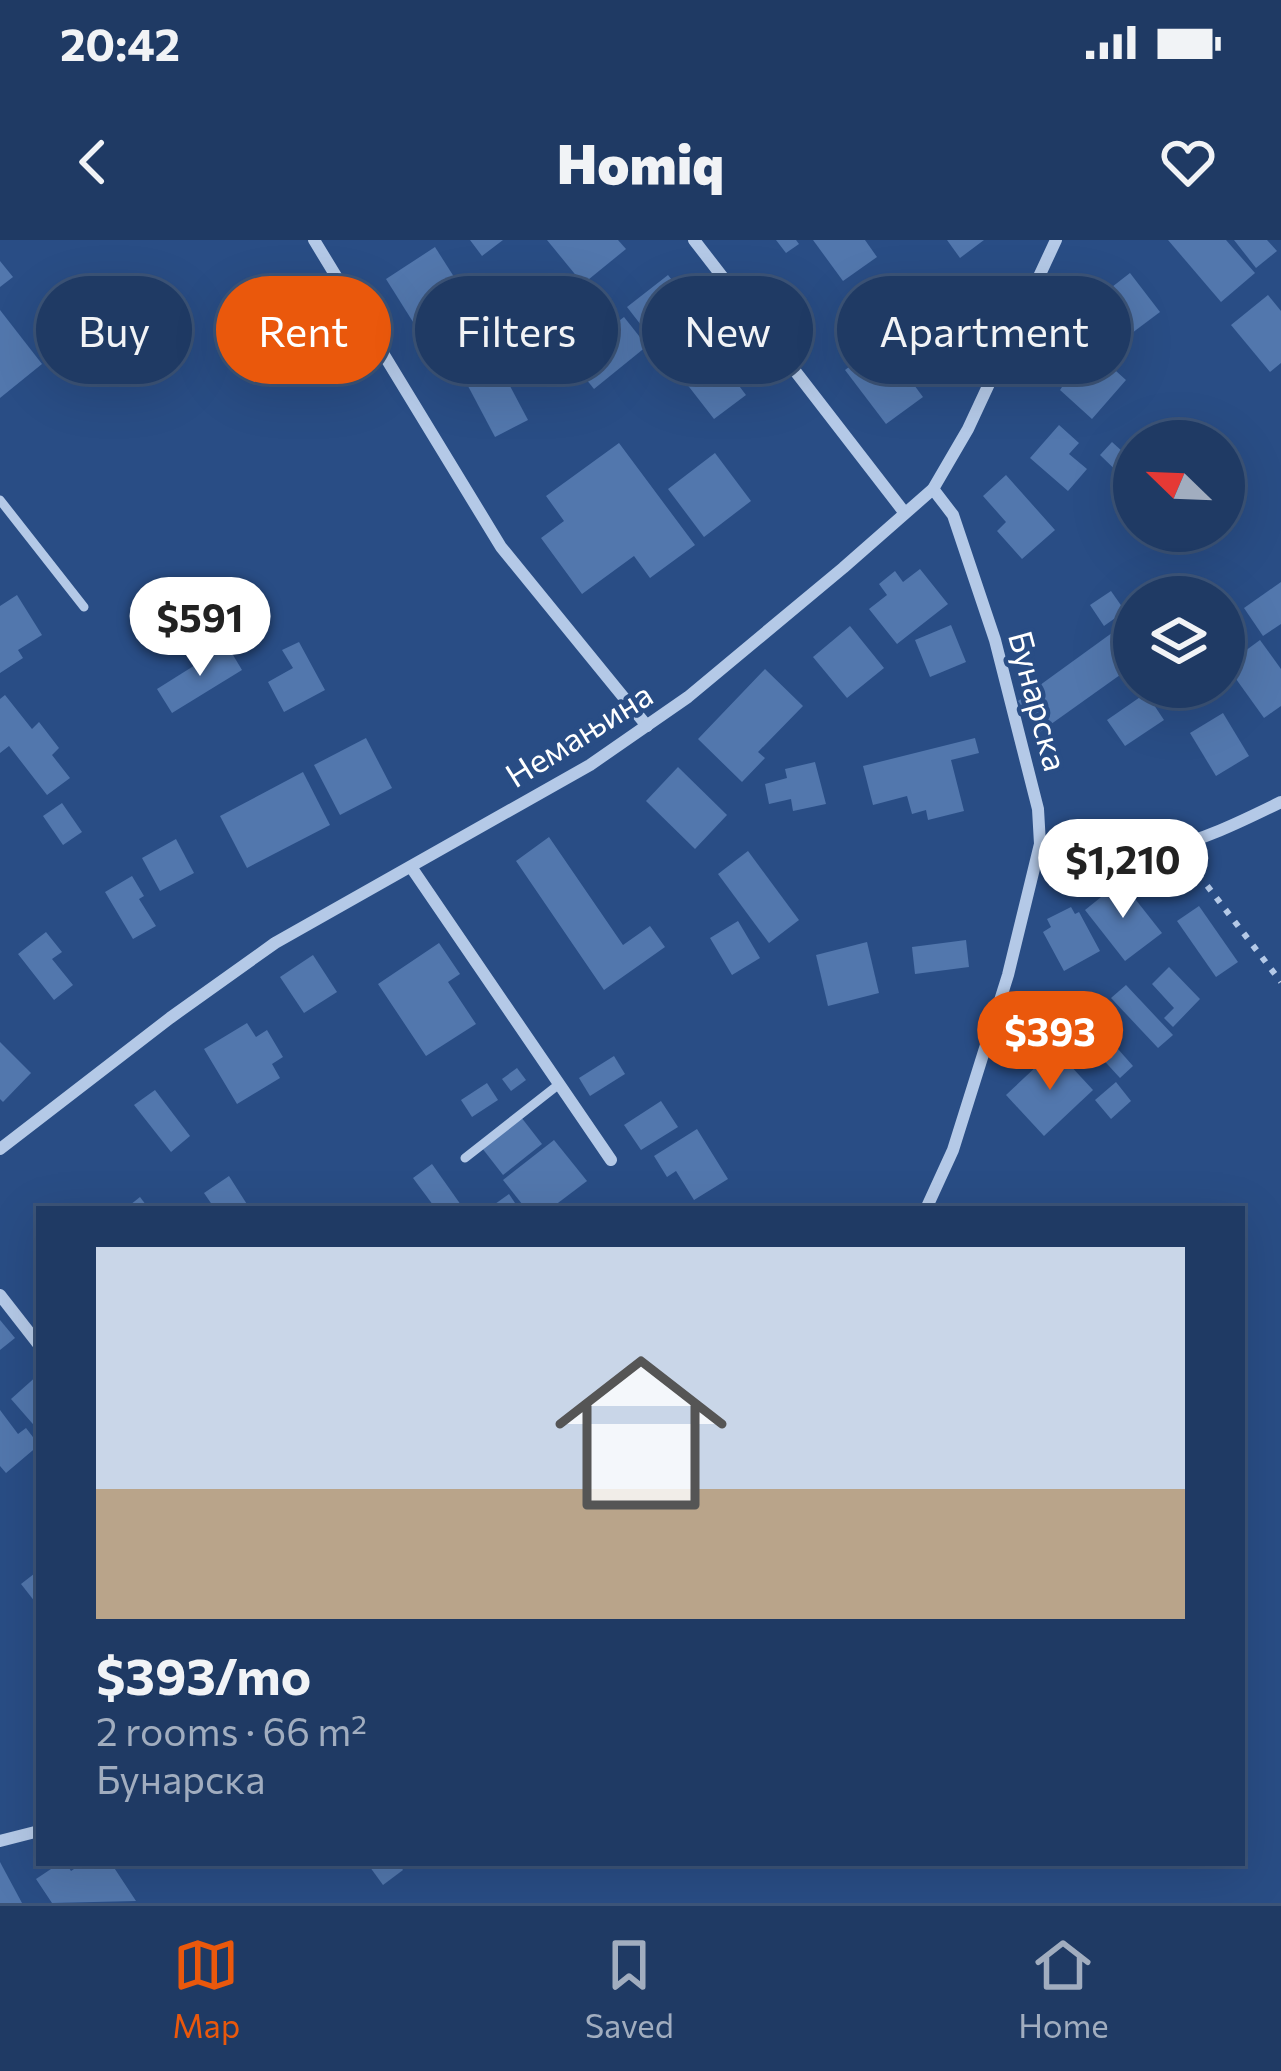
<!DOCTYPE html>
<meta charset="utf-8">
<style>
:root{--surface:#1f3a64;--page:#2c456d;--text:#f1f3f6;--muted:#a1adbf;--line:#3c5478;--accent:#ea580c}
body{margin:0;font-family:Commissioner,sans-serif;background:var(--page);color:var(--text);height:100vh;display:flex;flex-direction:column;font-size:45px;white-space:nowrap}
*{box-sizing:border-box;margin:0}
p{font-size:39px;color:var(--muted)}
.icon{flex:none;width:66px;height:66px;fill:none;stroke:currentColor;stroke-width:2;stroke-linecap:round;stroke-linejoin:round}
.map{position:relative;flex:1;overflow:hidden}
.panel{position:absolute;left:36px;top:966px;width:1209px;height:660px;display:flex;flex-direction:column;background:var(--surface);border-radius:0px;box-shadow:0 12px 48px #0002,0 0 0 3px var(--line)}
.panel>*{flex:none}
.top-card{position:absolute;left:36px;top:36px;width:1209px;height:108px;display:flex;gap:24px}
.needle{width:78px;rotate:293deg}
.controls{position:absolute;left:1113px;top:180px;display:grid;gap:24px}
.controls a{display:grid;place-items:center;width:132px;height:132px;border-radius:50%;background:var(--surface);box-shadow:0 12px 48px #0002,0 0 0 3px var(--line);font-size:60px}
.price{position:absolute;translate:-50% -102px;padding:0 27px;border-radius:42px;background:#fff;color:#222;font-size:39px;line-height:78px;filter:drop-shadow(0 3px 6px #0008)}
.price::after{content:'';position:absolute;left:50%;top:72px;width:36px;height:27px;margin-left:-18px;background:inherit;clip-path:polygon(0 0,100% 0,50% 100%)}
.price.current{background:var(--accent);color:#fff}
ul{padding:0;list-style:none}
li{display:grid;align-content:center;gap:24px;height:636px;padding:0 60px}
li span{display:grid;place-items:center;height:372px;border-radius:0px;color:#555}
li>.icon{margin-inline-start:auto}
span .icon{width:216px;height:216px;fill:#fffc;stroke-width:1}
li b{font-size:51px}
.tag{padding:0 42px;border-radius:54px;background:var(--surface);box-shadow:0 12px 48px #0002,0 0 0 3px var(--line);font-size:42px;line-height:108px}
.tag.current{background:var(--accent);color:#fff}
.status{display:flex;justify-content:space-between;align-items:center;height:84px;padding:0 60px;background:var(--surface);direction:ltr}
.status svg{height:33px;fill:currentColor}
header{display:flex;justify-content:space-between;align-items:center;height:156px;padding:0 60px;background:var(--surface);font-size:54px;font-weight:800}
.tab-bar{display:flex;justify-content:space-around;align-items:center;height:168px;border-top:3px solid var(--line);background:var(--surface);font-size:33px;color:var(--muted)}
.tab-bar a{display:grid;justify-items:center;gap:6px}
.tab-bar .current{color:var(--accent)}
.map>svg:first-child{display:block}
.building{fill:#5277ad}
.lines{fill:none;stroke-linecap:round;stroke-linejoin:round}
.path{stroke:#b4c9e7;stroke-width:6;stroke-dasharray:6 9;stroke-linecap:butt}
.service{stroke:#b4c9e7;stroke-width:9}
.minor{stroke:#b4c9e7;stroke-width:12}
.labels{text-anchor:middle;stroke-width:9;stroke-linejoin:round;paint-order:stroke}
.street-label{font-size:33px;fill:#fff;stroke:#294d85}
</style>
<div class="status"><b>20:42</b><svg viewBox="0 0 49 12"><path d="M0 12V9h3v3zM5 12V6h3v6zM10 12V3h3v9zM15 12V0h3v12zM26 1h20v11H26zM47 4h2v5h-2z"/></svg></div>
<header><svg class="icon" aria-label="back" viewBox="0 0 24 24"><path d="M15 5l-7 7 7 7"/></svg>Homiq<svg class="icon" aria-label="heart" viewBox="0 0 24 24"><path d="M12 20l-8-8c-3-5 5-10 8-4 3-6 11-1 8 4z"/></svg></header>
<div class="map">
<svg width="1281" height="1663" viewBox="0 0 1281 1663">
<rect width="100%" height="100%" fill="#294d85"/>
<g class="building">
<polygon points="470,0 503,0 482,16"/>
<polygon points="547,0 618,0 626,9 583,44"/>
<polygon points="776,0 796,0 799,4 786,13"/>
<polygon points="813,0 865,0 877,17 843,41"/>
<polygon points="947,0 984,0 960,18"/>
<polygon points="1168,0 1226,0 1255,33 1221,62"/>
<polygon points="1234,0 1267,0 1277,11 1256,28"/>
<polygon points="435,7 463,51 413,82 386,39"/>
<polygon points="0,21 13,37 0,47"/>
<polygon points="1130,33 1160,72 1120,102 1090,64"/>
<polygon points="668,35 704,81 695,88 746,155 714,179 627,67"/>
<polygon points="933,41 964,86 909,124 877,79"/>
<polygon points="480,53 503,94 452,123 429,83"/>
<polygon points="1268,55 1281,71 1281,123 1270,132 1231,85"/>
<polygon points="0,70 42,124 0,158"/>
<polygon points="624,77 647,106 594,149 570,119"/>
<polygon points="1077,96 1126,140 1092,179 1060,150 1064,144 1048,130"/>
<polygon points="882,102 923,157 886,184 845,130"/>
<polygon points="501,129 528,180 495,197 468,146"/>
<polygon points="1059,185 1079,203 1069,214 1087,229 1068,251 1030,218"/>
<polygon points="1112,202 1134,222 1134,238 1129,243 1100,215"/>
<polygon points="619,203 695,305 650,338 634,316 582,354 541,298 564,281 546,256"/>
<polygon points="715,213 751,261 704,297 668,249"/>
<polygon points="1006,235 1055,290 1022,319 997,291 1006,282 983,256"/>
<polygon points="920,329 948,364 897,404 869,369 887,355 879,344 895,331 903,342"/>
<polygon points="1281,342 1281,384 1263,396 1244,368"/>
<polygon points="1111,351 1125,371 1104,386 1090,365"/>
<polygon points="17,355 42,395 18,410 23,418 0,433 0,366"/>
<polygon points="951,385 966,422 930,437 915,400"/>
<polygon points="850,386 884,428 847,458 813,417"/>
<polygon points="1116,390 1134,415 1134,425 1040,492 1018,461"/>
<polygon points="1260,400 1281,429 1281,466 1264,478 1226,425"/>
<polygon points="299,402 325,450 284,472 268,442 293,428 282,410"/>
<polygon points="227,405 242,430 172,473 157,449"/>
<polygon points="765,429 803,466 758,512 765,518 742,542 698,499"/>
<polygon points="1146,453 1164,480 1125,506 1107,480"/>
<polygon points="5,455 32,489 39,482 59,508 52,515 70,538 47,555 9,506 0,513 0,459"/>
<polygon points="1223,473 1249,516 1216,536 1190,493"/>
<polygon points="366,498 392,548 340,575 314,525"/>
<polygon points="975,498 979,513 951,520 964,571 928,580 926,570 912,574 907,556 873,565 863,526"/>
<polygon points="815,522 826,564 793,571 791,559 769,564 765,544 787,538 785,529"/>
<polygon points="678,527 727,575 695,609 646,561"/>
<polygon points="303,532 330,585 247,628 220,576"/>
<polygon points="62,563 82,592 63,605 43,576"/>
<polygon points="549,597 623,705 650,686 665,707 604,750 516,621"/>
<polygon points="176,599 194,633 160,651 142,618"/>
<polygon points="748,611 799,680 769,703 718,634"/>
<polygon points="132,636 144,656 139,659 156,686 133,699 105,652"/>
<polygon points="1121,641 1162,693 1125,721 1085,670"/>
<polygon points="1199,666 1238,722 1216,737 1177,681"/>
<polygon points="1071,667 1075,674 1079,672 1100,711 1064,731 1043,692 1051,687 1047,679"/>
<polygon points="738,681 760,718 732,735 710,698"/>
<polygon points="46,692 62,712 52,719 73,745 54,760 18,714"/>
<polygon points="966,700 969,727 915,734 912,707"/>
<polygon points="867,702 879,753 828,766 816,715"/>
<polygon points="439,703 460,734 448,742 476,784 426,816 378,744"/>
<polygon points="313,715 337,752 304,773 280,737"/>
<polygon points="1169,727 1200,759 1173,787 1164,778 1174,768 1152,744"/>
<polygon points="1126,745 1173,795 1158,808 1111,758"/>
<polygon points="247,783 256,797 267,790 283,817 272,824 280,838 237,864 204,809"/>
<polygon points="1110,800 1133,826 1120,838 1097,813"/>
<polygon points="0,802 31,833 3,862 0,859"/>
<polygon points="1055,809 1093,850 1044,896 1006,855"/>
<polygon points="614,816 625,834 590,856 579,838"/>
<polygon points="517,828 526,840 511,851 502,839"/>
<polygon points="1116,842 1131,861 1111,879 1095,860"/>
<polygon points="487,843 498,860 472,877 461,860"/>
<polygon points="155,850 190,896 171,912 134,865"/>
<polygon points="661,861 678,887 641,910 624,885"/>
<polygon points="521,877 542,904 503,935 482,908"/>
<polygon points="697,889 728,939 694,960 676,931 667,937 654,916"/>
<polygon points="554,900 587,941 550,969 526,969 503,940"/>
<polygon points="432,924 461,965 456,969 436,969 413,938"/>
<polygon points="229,936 250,969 215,969 204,953"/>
<polygon points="509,954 519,969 488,969"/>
<polygon points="140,957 149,969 125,969"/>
<polygon points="0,1080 15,1098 0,1110"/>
<polygon points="39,1134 39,1191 11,1159"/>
<polygon points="0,1170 18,1194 26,1188 39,1205 6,1233 0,1226"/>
<polygon points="39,1330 39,1367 21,1344"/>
<polygon points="0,1622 22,1663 0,1663"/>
<polygon points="60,1623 66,1623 71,1631 83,1623 111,1623 136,1661 52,1663 36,1639"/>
<polygon points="367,1623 398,1623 403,1630 383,1645"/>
</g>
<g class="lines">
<polyline class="path" points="1189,622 1281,742"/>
<g class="service">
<polyline points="0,260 84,367"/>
<polyline points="465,918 558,845"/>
</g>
<g class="minor">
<polyline points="314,0 501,307 647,486"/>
<polyline points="694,0 904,272"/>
<path d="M1040 604C1140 628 1192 606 1281 562"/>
<polyline points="411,627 611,920"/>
<polyline points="0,909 170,778 275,703 590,525 688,457 843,328 933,249 968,189 1056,0"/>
<polyline points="926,969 953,910 1008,735 1040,604 1038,569 995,400 953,275 933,249"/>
<polyline points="0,1055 39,1105"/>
<polyline points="0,1601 39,1591"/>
</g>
</g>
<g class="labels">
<g class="street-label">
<text transform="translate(1038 461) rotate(75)" y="12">Бунарска</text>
<text transform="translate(579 495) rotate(-32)" y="12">Немањина</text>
</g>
</g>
</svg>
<div class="controls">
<a><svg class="needle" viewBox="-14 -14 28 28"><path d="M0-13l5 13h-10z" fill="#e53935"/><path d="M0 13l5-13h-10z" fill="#a1adbf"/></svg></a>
<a><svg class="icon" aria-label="layers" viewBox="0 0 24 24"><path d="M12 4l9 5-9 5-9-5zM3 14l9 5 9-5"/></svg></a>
</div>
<b class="price" style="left:200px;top:439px">$591</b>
<b class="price" style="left:1123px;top:681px">$1,210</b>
<b class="price current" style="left:1050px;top:853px">$393</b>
<div class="top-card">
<a class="tag">Buy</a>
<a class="tag current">Rent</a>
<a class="tag">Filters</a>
<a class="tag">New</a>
<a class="tag">Apartment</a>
</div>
<section class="panel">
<ul>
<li><span style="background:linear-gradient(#c9d6e8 65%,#b9a48a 0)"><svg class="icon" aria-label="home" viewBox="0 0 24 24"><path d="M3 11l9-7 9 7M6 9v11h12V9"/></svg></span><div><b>$393/mo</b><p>2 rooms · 66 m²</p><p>Бунарска</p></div></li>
</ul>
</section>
</div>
<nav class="tab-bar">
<a class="current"><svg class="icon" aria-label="map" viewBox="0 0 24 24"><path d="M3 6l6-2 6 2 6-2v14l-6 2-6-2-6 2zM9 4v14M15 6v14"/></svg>Map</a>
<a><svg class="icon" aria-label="saved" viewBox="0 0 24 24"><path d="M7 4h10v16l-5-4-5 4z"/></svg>Saved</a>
<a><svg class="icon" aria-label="home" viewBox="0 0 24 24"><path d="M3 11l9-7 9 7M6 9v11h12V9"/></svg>Home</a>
</nav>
